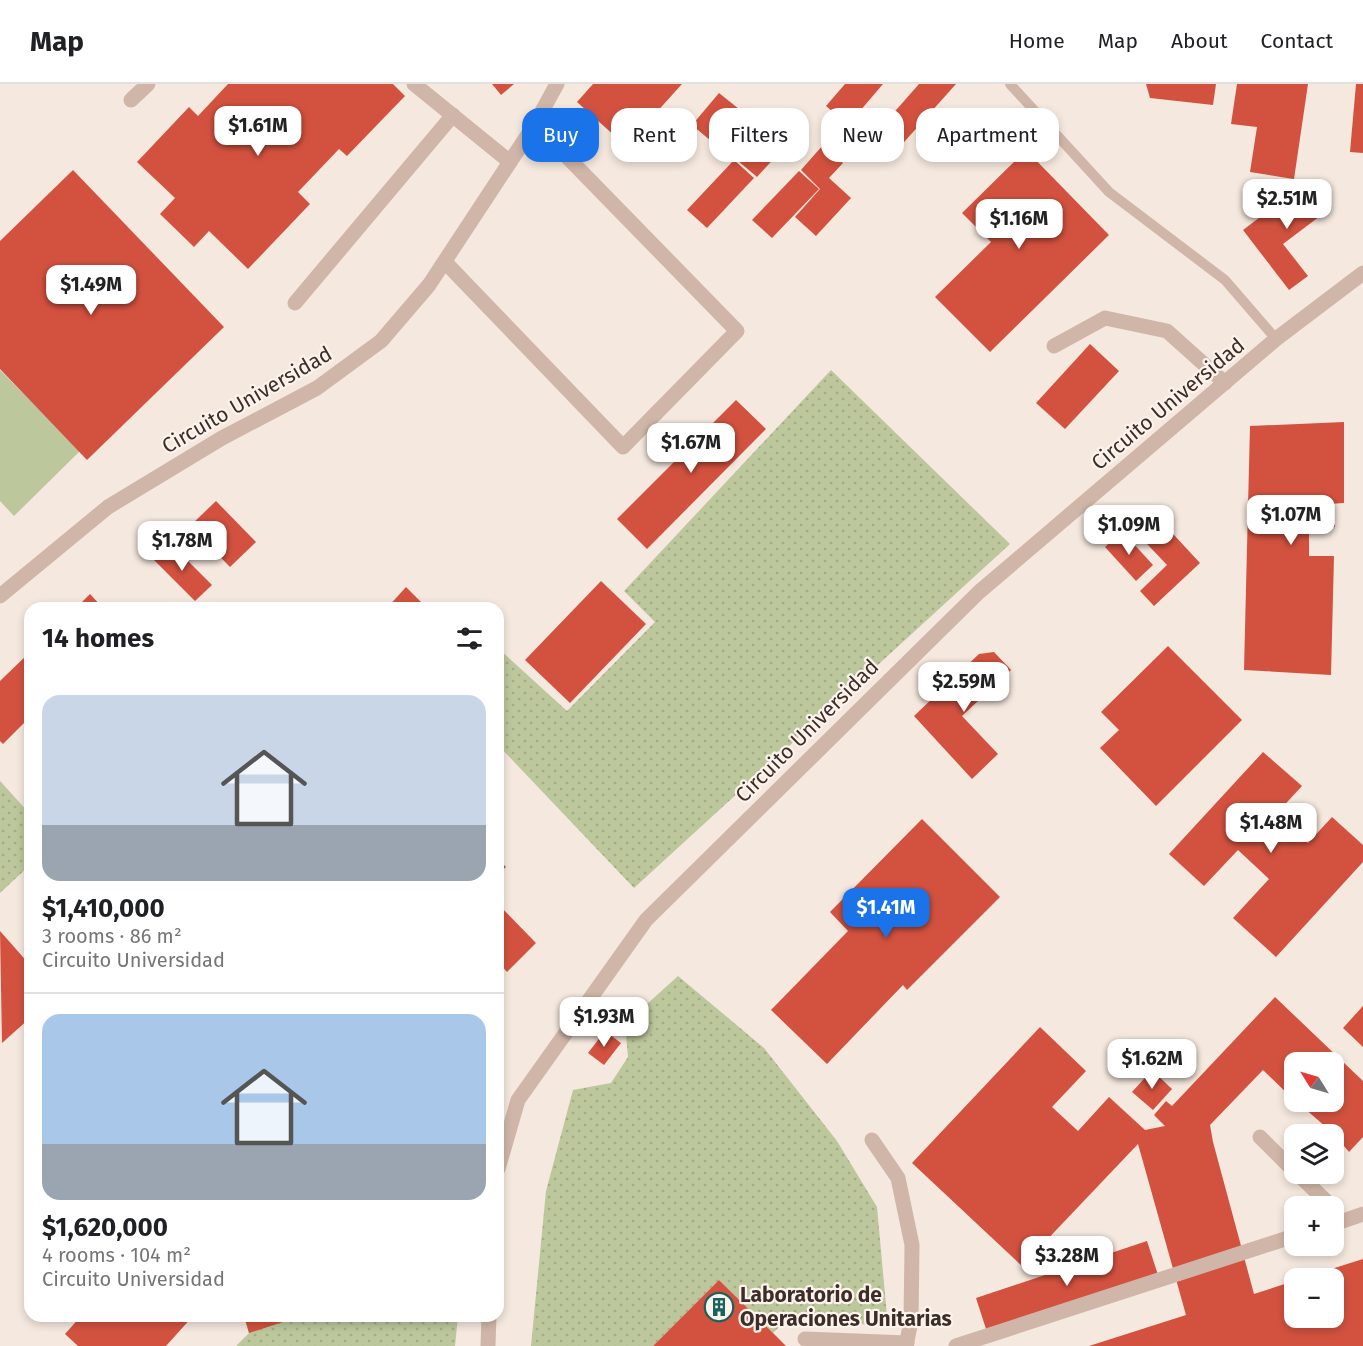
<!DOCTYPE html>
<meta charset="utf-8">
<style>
:root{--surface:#fff;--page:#f6f6f6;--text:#202124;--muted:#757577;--line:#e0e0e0;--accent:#1a73e8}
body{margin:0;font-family:"Fira Sans",sans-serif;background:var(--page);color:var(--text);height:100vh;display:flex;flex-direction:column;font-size:22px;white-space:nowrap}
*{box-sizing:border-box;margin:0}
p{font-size:20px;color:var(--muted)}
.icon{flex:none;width:33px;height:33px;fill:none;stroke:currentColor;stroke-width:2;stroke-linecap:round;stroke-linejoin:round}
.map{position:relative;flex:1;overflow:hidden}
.drawer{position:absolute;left:24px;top:518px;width:480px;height:720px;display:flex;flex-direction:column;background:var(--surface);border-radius:18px;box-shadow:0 3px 9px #0003}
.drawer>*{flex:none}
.hud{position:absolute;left:522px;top:24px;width:570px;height:54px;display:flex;gap:12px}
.needle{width:39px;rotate:307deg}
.fabs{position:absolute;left:1284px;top:968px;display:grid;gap:12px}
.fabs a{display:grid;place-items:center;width:60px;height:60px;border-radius:12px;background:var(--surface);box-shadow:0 3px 9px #0003;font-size:30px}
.price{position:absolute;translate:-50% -51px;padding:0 14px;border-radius:12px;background:#fff;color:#222;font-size:20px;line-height:39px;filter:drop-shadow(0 2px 3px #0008)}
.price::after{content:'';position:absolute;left:50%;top:36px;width:18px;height:14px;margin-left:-9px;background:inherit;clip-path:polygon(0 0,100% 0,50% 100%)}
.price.active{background:var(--accent);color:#fff}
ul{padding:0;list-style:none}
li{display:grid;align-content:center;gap:12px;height:318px;padding:0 18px}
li+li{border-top:2px solid var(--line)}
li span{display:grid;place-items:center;height:186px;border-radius:18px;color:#555}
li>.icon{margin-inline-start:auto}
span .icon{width:108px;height:108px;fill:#fffc;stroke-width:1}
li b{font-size:26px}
h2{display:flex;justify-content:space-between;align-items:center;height:72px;padding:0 18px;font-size:26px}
.pill{padding:0 21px;border-radius:18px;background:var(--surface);box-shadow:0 3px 9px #0003;font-size:21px;line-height:54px}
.pill.active{background:var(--accent);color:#fff}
header{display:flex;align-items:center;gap:36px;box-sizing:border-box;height:84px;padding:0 30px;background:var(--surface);border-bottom:2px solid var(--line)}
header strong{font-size:28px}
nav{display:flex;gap:33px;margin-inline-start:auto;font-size:21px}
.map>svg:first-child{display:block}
.grass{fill:url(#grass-dots)}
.green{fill:#bdc79c}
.building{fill:#d3523f}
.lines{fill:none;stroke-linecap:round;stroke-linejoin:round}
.service{stroke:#d0b6a8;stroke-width:10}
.minor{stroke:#d0b6a8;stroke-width:15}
.labels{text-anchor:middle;stroke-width:4.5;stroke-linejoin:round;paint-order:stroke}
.street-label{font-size:21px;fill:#3c2d29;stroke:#fcf3ec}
.poi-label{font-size:21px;font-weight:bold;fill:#3c2d29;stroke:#fcf3ec;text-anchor:start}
</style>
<header>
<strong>Map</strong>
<nav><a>Home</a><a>Map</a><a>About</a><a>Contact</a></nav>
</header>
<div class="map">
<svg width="1363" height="1262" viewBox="0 0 1363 1262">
<defs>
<pattern id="grass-dots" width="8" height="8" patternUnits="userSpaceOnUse" patternTransform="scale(1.5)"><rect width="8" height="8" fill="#bdc79c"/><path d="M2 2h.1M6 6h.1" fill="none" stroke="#a3ab86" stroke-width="1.8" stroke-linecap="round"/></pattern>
</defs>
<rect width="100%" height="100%" fill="#f5e8de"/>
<g class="grass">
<polygon points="831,286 1010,460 634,804 498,661 498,564 567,627 655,538 624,507"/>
<polygon points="0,697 30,730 30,781 0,809"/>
<polygon points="678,892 764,964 837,1057 877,1123 888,1243 790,1232 773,1249 719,1196 653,1262 531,1262 546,1107 573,1006 611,999 628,973 625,940"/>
<polygon points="244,1232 458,1232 455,1262 236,1262 249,1249"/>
</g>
<polygon class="green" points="0,286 80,367 14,432 0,417"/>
<g class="building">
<polygon points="228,0 393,0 405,12 347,72 339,65 298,108 310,120 248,185 209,147 194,163 160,130 175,114 137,78 189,23 198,32"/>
<polygon points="492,0 514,0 501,11"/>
<polygon points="593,0 682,0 626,62 577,18"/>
<polygon points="845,0 883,0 848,41 826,22"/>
<polygon points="919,0 956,0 888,76 868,58"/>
<polygon points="1146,0 1216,0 1213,21 1150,14"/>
<polygon points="1237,0 1308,0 1294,95 1250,88 1257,43 1231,40"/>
<polygon points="1356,0 1363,0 1363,69 1350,68"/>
<polygon points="719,9 744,29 717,62 692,41"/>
<polygon points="786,27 806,45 783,70 763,52"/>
<polygon points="760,51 779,69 757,93 737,76"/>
<polygon points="823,61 843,79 829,94 851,114 816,152 795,133 820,105 801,86"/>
<polygon points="1026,66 1109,151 990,268 935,213 991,158 962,129"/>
<polygon points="734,76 754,94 707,144 687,126"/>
<polygon points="73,86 224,243 87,376 0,285 0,157"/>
<polygon points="799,87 819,105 772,154 752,136"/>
<polygon points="1310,95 1332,123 1283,160 1308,192 1289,206 1243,146"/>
<polygon points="1090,260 1119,287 1065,345 1036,319"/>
<polygon points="736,316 766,345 647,465 617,435"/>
<polygon points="1344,338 1344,419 1329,420 1335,443 1309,450 1309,472 1334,472 1331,591 1244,586 1250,342"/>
<polygon points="216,417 256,458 230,483 190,442"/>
<polygon points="1149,424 1200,479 1154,522 1140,507 1167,481 1130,442"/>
<polygon points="1122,447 1153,481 1136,497 1105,463"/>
<polygon points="169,458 212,501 195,517 153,475"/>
<polygon points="601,497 646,540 570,619 525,576"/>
<polygon points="406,503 427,524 387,524"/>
<polygon points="90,510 103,524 76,524"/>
<polygon points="1168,562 1242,636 1156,722 1100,664 1119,646 1101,628"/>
<polygon points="30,568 30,633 3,660 0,657 0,597"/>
<polygon points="994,568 1011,586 962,632 998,670 972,695 914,632 979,570"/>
<polygon points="1263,668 1302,702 1277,729 1308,759 1332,733 1363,761 1363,778 1276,873 1233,834 1269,795 1238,766 1204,802 1169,770"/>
<polygon points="922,735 1000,813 907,906 903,901 827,980 771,926 848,847 830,828"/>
<polygon points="498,775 506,783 498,790"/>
<polygon points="498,820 536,859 507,888 498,878"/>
<polygon points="0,847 30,881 30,934 2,959"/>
<polygon points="1275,913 1363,997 1363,1053 1349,1068 1334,1050 1296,1017 1334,1017 1334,978 1294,978 1294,1016 1263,986 1210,1041 1213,1058 1254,1210 1294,1197 1294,1233 1334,1233 1334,1194 1306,1193 1363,1175 1363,1262 1089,1262 1186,1231 1138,1060 1022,1182 912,1079 1040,943 1086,987 1052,1023 1078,1047 1109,1013 1145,1046 1165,1042 1154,1031 1166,1017 1172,1022"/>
<polygon points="1363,922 1363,963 1343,944"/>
<polygon points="605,947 621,959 604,981 588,969"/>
<polygon points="1152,986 1172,1005 1153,1026 1132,1008"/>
<polygon points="1147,1157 1158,1191 987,1248 976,1214"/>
<polygon points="719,1196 773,1249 786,1262 653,1262"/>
<polygon points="81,1232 193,1232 166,1262 78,1262 65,1250"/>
<polygon points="244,1232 284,1232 286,1237 249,1249"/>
</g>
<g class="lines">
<polyline class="service" points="1010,0 1109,108 1225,196 1276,255"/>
<g class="minor">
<polyline points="414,0 510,78"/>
<polyline points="131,16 148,0"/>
<polyline points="445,178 623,363 737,247 535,40"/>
<polyline points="295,219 453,31"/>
<polyline points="1054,262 1105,234 1167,247 1225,299"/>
<polyline points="0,512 108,423 222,354 317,304 381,257 429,201 535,40 557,0"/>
<polyline points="1260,1053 1294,1087"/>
<polyline points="872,1056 898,1094 912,1161 911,1237 906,1262"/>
<polyline points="498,1085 518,1016 646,836 979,508 1276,255 1363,189"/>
<polyline points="1297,1089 1331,1122"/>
<polyline points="1334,1140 1363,1130"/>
<polyline points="805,1255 907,1259"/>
<polyline points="488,1262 489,1232"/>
<polyline points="956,1262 1294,1152"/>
</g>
</g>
<defs>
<g id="building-ring" transform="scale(1.5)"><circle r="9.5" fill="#fcf3ec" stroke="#19635f" stroke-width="1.5"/><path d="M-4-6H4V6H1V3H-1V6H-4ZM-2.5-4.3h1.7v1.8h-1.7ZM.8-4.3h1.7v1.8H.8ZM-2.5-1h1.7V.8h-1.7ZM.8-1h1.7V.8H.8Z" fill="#19635f"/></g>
</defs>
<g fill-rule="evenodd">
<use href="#building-ring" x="719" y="1223"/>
</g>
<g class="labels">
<g class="street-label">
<text transform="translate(247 316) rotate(-30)" y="7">Circuito Universidad</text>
<text transform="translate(1168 320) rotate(-40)" y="7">Circuito Universidad</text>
<text transform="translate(807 647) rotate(-45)" y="7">Circuito Universidad</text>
</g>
<g class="poi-label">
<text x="740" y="1218">Laboratorio de<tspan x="740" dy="24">Operaciones Unitarias</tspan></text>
</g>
</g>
</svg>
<div class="fabs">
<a><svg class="needle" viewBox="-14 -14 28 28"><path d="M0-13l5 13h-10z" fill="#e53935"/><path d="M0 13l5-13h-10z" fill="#757577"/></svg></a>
<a><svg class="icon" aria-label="layers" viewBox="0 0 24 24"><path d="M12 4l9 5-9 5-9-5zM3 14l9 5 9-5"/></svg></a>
<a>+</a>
<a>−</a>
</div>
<b class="price" style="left:258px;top:73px">$1.61M</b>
<b class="price" style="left:1287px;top:146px">$2.51M</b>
<b class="price" style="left:1019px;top:166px">$1.16M</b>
<b class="price" style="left:91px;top:232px">$1.49M</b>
<b class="price" style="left:691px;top:390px">$1.67M</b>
<b class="price" style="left:1291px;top:462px">$1.07M</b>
<b class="price" style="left:1129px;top:472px">$1.09M</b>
<b class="price" style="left:182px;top:488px">$1.78M</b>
<b class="price" style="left:964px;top:629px">$2.59M</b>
<b class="price" style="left:1271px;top:770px">$1.48M</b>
<b class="price active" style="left:886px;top:855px">$1.41M</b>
<b class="price" style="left:604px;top:964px">$1.93M</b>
<b class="price" style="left:1152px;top:1006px">$1.62M</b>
<b class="price" style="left:1067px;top:1203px">$3.28M</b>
<div class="hud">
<a class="pill active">Buy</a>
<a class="pill">Rent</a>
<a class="pill">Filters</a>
<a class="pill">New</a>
<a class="pill">Apartment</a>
</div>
<section class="drawer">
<h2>14 homes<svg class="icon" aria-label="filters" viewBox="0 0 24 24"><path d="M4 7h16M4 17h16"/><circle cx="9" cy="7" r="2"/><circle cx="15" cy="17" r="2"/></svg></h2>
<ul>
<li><span style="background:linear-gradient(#c9d6e8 70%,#9aa5b1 0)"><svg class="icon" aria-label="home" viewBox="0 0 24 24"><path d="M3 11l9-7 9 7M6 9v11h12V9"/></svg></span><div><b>$1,410,000</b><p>3 rooms · 86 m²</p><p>Circuito Universidad</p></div></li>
<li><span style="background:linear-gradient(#a9c7e8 70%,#9aa5b1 0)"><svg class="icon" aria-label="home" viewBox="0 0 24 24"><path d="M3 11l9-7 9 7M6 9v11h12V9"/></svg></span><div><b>$1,620,000</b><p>4 rooms · 104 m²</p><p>Circuito Universidad</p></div></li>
</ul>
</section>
</div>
